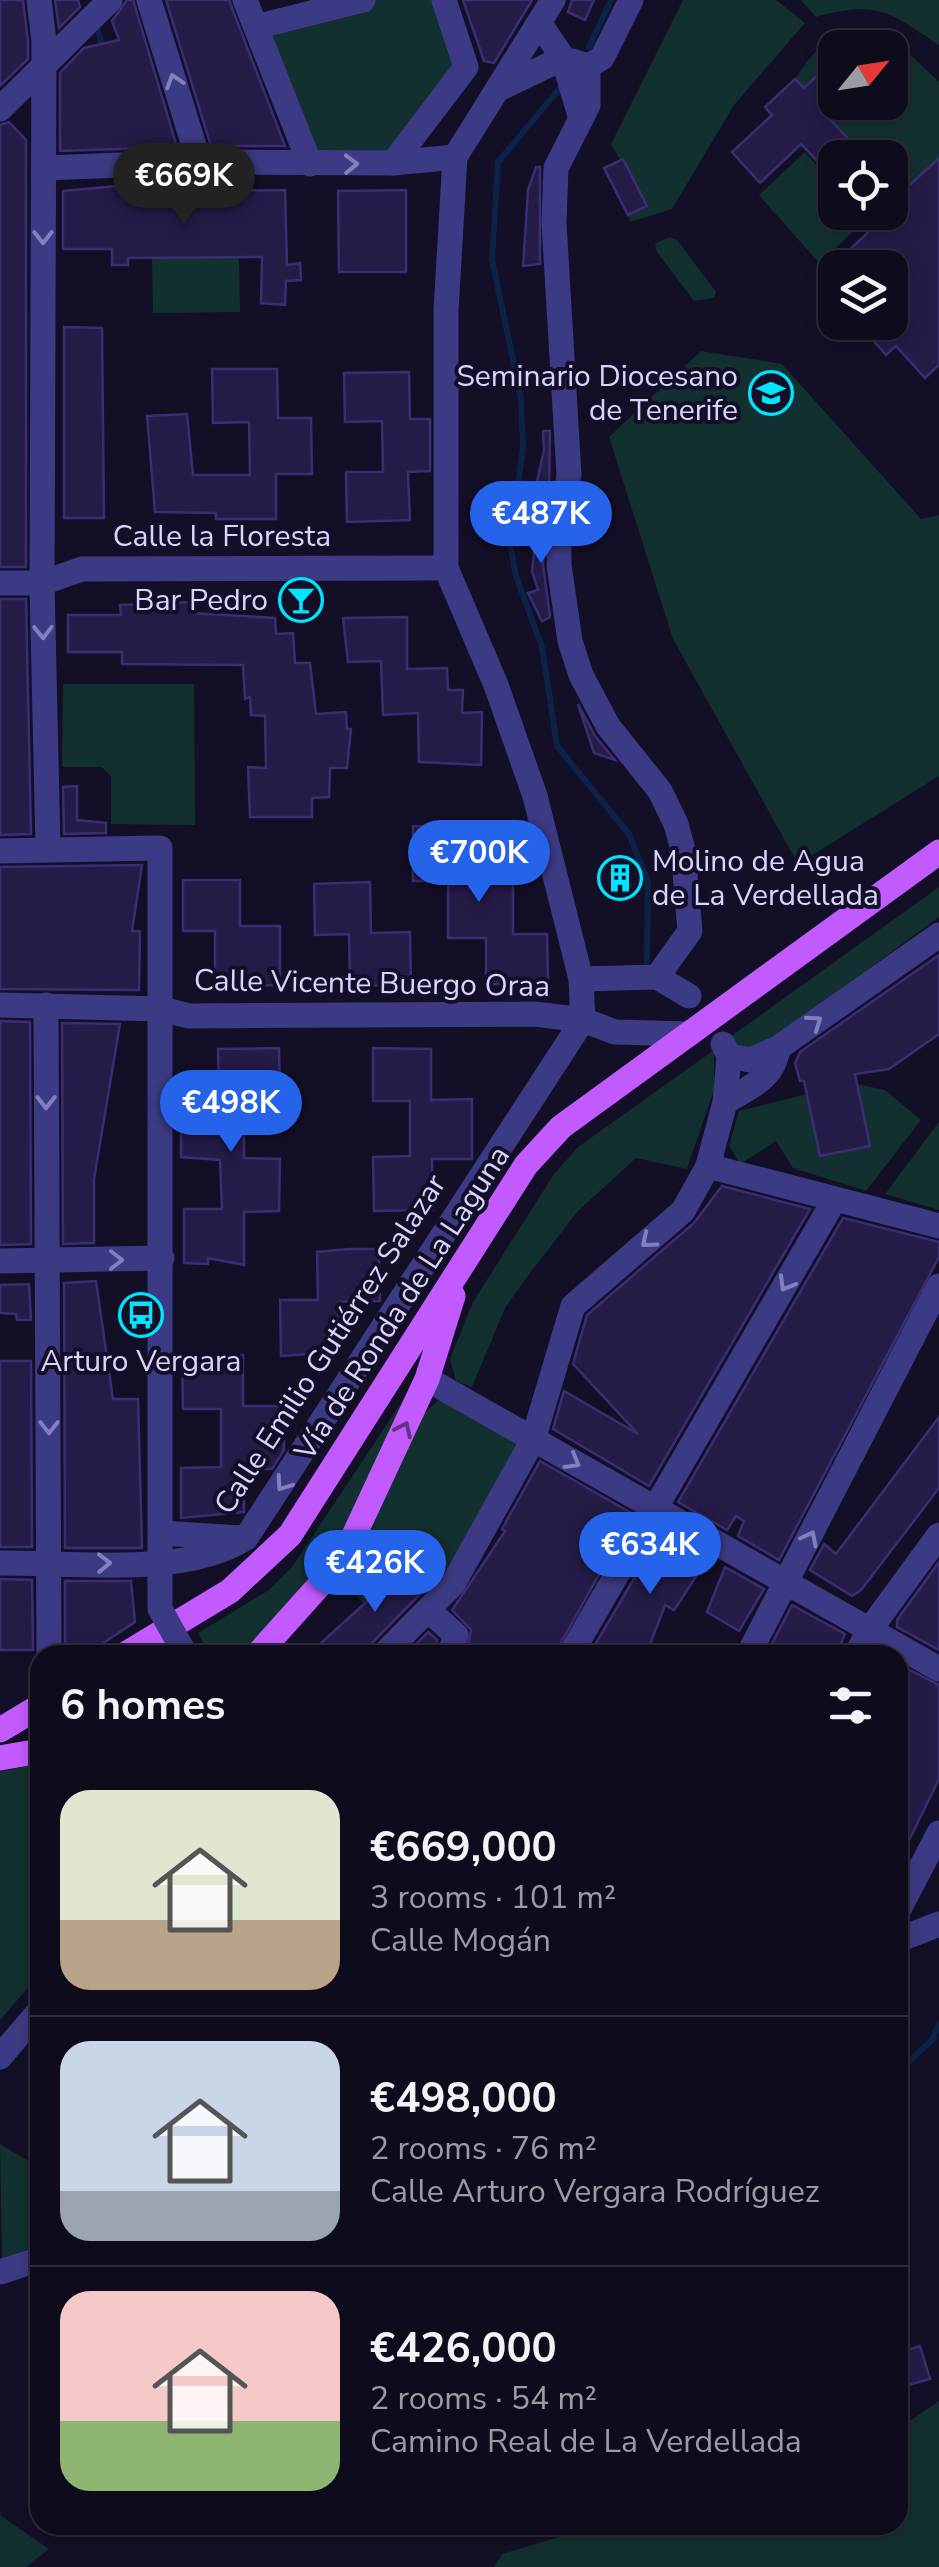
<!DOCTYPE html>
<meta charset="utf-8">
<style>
:root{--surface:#0e0b1c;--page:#171425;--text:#f1f3f6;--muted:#9b9ba3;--line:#2e2b3b;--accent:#2563eb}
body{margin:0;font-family:"Nunito Sans",sans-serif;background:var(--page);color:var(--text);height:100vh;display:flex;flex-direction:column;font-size:38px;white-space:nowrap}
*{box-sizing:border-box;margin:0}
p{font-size:32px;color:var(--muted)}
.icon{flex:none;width:55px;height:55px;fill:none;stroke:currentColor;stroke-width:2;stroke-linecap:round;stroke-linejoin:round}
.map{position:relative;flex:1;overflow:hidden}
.details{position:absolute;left:30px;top:1645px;width:878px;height:890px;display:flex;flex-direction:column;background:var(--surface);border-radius:30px;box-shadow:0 5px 15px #0003,0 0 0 2px var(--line)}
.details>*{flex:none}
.needle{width:65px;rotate:60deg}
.tools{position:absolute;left:818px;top:30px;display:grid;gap:20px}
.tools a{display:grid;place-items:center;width:90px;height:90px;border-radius:20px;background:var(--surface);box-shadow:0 5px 15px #0003,0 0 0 2px var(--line);font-size:50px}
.price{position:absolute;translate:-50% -85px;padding:0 22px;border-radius:35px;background:var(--accent);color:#fff;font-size:32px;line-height:65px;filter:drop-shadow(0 2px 5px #0008)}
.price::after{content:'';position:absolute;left:50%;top:60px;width:30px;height:22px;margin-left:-15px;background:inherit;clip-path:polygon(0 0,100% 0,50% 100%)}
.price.on{background:#222;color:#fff}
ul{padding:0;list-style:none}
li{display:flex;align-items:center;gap:30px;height:250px;padding:0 30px}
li+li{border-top:2px solid var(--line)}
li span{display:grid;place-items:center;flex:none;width:280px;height:200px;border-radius:30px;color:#555}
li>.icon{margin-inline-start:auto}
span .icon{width:120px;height:120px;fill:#fffc;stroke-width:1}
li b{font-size:42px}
h2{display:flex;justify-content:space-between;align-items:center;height:120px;padding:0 30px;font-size:42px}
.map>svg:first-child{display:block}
.green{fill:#12302f}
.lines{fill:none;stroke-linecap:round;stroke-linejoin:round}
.stream{stroke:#0c2248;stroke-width:6}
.building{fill:#241b47;stroke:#3b2d73;stroke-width:2.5}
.minor{stroke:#3d3a85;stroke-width:25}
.major{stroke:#c25bff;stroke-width:25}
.minor-bridge{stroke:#3d3a85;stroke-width:25}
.oneway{stroke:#837fbc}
.oneway2{stroke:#623188}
.labels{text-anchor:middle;stroke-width:8;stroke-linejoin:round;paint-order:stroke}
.poi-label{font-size:30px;fill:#d9d4ff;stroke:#130f26;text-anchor:end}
.street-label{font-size:30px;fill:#d9d4ff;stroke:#130f26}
</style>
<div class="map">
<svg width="939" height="2567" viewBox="0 0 939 2567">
<rect width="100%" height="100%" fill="#130f26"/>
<g class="green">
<polygon points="363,0 444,0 466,67 393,163 310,164 256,27"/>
<polygon points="683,0 776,0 805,23 734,105 672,209 630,222 628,215 646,205 611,144"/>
<path d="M801 0H939V45C889 12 877 0 816 17Z"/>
<path d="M877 32 897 42 939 82V158L900 194 890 184V158L866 157 828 117 843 103 890 102V48H835V59L804 88 795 79C818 42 835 33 877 32Z"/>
<polygon points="805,152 835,185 835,212 859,213 865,219 820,264 759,195"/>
<polygon points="669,237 677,240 716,292 714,298 694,301 657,252 655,244"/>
<polygon points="152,258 239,258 240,312 153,313"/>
<polygon points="701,351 782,364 921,519 939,515 939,776 798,864 673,639 609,437"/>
<polygon points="63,684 194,684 195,825 111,824 111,776 102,767 62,767"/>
<polygon points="939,887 939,917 757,1051 744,1051 730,1037"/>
<polygon points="714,1050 714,1090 687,1169 636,1158 578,1211 530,1273 505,1308 472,1387 456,1381 450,1359 473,1302 554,1174 578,1147"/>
<polygon points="857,1084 885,1090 921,1120 866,1191 793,1168 776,1141 740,1164 729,1145 739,1111 807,1094 820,1156 869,1146"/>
<polygon points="939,1122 939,1210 885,1194"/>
<polygon points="405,1397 408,1403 336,1551 268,1632 240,1655 204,1645 198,1633 269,1590 292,1567"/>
<polygon points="439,1399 520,1445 463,1551 434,1587 410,1562 384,1590 379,1587 363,1603 345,1581 422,1416"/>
<polygon points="40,1763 40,1974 0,2020 0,1772"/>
<polygon points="0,2144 40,2168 40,2245 2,2258"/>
<polygon points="939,2401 939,2567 494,2567 502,2554 599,2525 898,2525 898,2429"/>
<polygon points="0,2511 1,2516 49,2549 26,2567 0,2567"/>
</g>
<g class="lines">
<g class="stream">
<polyline points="96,25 104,51"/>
<polyline points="589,47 611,0"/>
<polyline points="560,88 498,162 492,260 521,398 523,448 518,486 508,506 508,534 516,576 542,647 557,746 629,834 648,882 647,961"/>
<polyline points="898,2072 932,2040 939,2024"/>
</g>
</g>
<g class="building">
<polygon points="0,0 23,0 28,42 28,59 0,86"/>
<polygon points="55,0 78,0 80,7 59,28"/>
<polygon points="127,0 133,0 177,147 60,151 60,73 84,48 119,40 112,21"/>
<polygon points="166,0 229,0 285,146 211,146"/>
<polygon points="463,0 532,0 494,63 484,61"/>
<polygon points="572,0 594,0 585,20 568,12"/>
<polygon points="835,59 835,110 828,117 866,158 835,158 835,180 801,144 760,183 732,152 772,115 765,107 795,79 804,88"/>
<polygon points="9,122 26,140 26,567 0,567 0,125"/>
<polygon points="939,158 939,365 925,378 896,346 886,355 857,322 890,322 890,268 830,268 876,225 865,212 890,212 890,184 900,194"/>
<polygon points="623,159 647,206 628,215 604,168"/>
<polygon points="536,167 540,167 540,264 523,266 528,190"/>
<polygon points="127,185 127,192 285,190 287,265 300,263 301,280 286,281 285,305 261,303 262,257 128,258 128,265 112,265 112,249 63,249 63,191"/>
<polygon points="406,190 406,272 339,272 338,191"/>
<polygon points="64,327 102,328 104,518 64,518"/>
<polygon points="212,369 277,369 278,418 311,418 312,474 276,474 276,519 216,519 216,513 155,512 147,416 187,414 193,475 250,475 249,422 213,423"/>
<polygon points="409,372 410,419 430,419 430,471 408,472 410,520 347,522 346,472 383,472 382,421 345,422 344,373"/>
<polygon points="543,431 550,431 549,494 535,491 544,450"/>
<polygon points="540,503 548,503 543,565 550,617 542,621 528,593 538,590 532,571"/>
<polygon points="0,599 26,599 31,834 0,835"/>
<polygon points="191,602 191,613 275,618 276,634 293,633 295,663 310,663 316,714 346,712 347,729 351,729 347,768 330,768 329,797 312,798 312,817 250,817 248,767 266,768 265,716 251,715 250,697 245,699 243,665 122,664 122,652 68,652 68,615 121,615 120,605"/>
<polygon points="407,617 407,669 447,668 448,690 463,690 462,713 482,712 481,765 419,762 418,713 383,715 381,661 348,662 343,618"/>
<polygon points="578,704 595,736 615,760 594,753"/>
<polygon points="77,786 77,820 106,823 106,833 64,834 63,787"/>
<polygon points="413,826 473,827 473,878 513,878 513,934 547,934 548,980 486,985 486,938 448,938 448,881 413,881"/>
<polygon points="142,865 132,931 140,931 139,990 0,989 0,867"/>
<polygon points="183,880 240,880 240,926 280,926 280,985 215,987 215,931 183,931"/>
<polygon points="370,882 371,933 410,932 411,986 350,985 349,934 315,935 314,884"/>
<polygon points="939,955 939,1034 889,1069 855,1074 870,1146 820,1156 804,1081 800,1081 795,1063 800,1052"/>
<polygon points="0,1021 30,1022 31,1244 0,1245"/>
<polygon points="62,1023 120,1024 94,1179 94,1243 63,1244"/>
<polygon points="279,1048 280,1102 244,1105 244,1158 280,1159 279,1211 244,1212 244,1265 208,1258 208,1264 184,1263 184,1209 222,1209 220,1160 181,1157 181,1104 219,1104 218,1049"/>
<polygon points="373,1048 431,1049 431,1100 472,1099 472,1159 432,1159 433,1210 374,1211 373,1157 410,1156 410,1101 373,1101"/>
<polygon points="722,1186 810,1209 649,1486 553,1429 564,1391 638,1434 573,1364 587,1315 694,1223"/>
<polygon points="843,1218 939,1242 939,1257 779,1560 738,1536 744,1521 736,1516 727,1530 678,1502"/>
<polygon points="349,1249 379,1249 380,1301 338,1302 339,1352 281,1356 280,1300 318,1300 317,1252"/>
<polygon points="96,1281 113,1399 138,1399 142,1548 65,1548 64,1283"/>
<polygon points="29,1284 31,1320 17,1320 16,1314 0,1313 0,1285"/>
<polygon points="243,1355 243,1406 284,1406 284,1450 272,1469 244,1469 244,1512 181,1518 181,1468 221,1467 221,1409 183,1409 182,1358"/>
<polygon points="0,1361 31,1361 32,1547 0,1547"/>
<polygon points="939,1417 939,1488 861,1590 852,1596 810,1570 824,1544 836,1554"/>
<polygon points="540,1461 633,1514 554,1655 466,1655 471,1630 452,1610 505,1531 502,1529"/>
<polygon points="662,1531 709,1557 674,1610 665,1605 646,1655 589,1655"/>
<polygon points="410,1562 431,1583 371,1644 367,1655 308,1655"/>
<polygon points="939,1562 939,1650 897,1627 897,1620"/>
<polygon points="725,1567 764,1589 739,1631 707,1612"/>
<polygon points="0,1579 32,1580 33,1650 0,1650"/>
<polygon points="65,1581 131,1581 135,1622 88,1653 65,1651"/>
<polygon points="792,1605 845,1634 836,1655 766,1655"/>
<polygon points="428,1632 437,1640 433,1655 406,1655"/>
<polygon points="898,1664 939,1685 939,1779 898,1863"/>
<polygon points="920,2346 930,2379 898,2388 898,2353"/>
</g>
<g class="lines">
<g class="minor">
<polyline points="39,0 44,41 42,583 48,849"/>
<polyline points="149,0 199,162"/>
<polyline points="245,0 310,164"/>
<polyline points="540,24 563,58 581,119"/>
<polyline points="256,27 363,0"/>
<polyline points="573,61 588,66 602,58 631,0"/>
<polyline points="588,66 588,105 556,168 554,223 569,475 559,535 559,565 570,641 581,675 608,726 660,791 676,824 683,850 690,931 657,977"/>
<polyline points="501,88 563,58"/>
<polyline points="0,109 110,0"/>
<polyline points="393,163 466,67 444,0"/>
<polyline points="44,168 199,162 393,163 455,157"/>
<polyline points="0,583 42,583 82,569 446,568"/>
<polyline points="0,851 160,848 160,1565"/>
<polyline points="581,979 657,977 689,996"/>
<polyline points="0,1005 161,1009 189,1016 535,1014 583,1020 615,1032 689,1034"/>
<polyline points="46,1005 49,1655"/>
<polyline points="729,1056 750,1060 778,1048 939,935"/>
<path d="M725 1102C750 1087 774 1079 778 1048"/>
<polyline points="708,1166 939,1226"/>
<polyline points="0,1261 162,1258"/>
<polyline points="427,1379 939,1669"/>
<polyline points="161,1533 241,1538"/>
<path d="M0 1563C73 1562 183 1578 246 1538L583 1020 581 979 535 796 496 685 446 568V311L455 157 553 0"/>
<polyline points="428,1610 456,1635 449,1655"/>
<polyline points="383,1655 453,1584 533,1440 573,1306 683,1211 708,1166 725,1102 729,1056 723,1044"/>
<polyline points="570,1655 835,1199"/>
<polyline points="748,1655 939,1286"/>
<polyline points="856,1655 868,1632 939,1535"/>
<polyline points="898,1911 939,1833"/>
<polyline points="898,1940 939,1924"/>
<polyline points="0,2057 40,2010"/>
<polyline points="0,2272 40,2259"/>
</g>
<g class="major">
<polyline points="124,1655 230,1591 290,1535 526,1165 561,1127 939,852"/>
<polyline points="257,1655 343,1559 427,1379 453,1296"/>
<polyline points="0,1730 40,1706"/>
<polyline points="0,1758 40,1751"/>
</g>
<polyline class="minor-bridge" points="160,1565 160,1609 183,1650"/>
</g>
<defs><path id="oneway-chevron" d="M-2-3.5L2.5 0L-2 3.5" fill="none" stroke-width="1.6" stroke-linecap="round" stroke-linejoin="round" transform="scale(2.5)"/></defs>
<g class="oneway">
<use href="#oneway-chevron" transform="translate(174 81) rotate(-107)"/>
<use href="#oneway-chevron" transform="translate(351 164) rotate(-1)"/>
<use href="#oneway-chevron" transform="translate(43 237) rotate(90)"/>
<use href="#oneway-chevron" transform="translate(43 632) rotate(89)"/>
<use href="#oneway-chevron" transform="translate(815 1022) rotate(-35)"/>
<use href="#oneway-chevron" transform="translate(46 1102) rotate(90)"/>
<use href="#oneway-chevron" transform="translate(648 1241) rotate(140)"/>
<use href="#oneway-chevron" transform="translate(116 1260)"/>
<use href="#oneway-chevron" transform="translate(786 1284) rotate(120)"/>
<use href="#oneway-chevron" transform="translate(49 1427) rotate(90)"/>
<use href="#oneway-chevron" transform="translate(573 1462) rotate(30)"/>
<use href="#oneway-chevron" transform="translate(283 1484) rotate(125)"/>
<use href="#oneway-chevron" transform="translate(810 1538) rotate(-63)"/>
<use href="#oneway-chevron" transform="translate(104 1563) rotate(-1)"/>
</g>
<use class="oneway2" href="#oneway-chevron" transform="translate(404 1429) rotate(-65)"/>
<defs>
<g id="university-ring" transform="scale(2.25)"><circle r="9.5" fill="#130f26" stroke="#00e5ff" stroke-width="1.5"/><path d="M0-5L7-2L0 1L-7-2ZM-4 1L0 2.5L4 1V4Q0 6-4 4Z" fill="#00e5ff"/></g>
<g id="bar-ring" transform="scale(2.25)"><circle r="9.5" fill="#130f26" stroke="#00e5ff" stroke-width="1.5"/><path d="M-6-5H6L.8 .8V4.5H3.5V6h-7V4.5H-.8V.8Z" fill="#00e5ff"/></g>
<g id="building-ring" transform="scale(2.25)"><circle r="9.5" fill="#130f26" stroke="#00e5ff" stroke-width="1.5"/><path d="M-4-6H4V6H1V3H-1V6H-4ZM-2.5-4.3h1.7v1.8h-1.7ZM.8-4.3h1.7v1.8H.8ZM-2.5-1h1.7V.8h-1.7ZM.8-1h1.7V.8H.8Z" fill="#00e5ff"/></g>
<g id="bus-ring" transform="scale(2.25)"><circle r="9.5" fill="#130f26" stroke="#00e5ff" stroke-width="1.5"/><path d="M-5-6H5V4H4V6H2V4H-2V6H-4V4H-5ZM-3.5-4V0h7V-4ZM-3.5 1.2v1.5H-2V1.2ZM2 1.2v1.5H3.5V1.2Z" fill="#00e5ff"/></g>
</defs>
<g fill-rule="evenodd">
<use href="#university-ring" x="771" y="393"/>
<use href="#bar-ring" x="301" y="600"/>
<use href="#building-ring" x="620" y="878"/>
<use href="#bus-ring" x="141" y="1315"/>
</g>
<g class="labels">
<g class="poi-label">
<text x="738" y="386">Seminario Diocesano<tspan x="738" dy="34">de Tenerife</tspan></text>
<text x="268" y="610">Bar Pedro</text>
<text x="652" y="871" text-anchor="start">Molino de Agua<tspan x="652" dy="34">de La Verdellada</tspan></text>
<text x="141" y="1371" text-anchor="middle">Arturo Vergara</text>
</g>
<g class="street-label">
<text x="222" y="546">Calle la Floresta</text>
<text transform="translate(372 983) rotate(1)" y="10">Calle Vicente Buergo Oraa</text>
<text transform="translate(402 1303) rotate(-57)" y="10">Vía de Ronda de La Laguna</text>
<text transform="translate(330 1344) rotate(-57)" y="10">Calle Emilio Gutiérrez Salazar</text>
</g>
</g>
</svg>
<div class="tools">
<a><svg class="needle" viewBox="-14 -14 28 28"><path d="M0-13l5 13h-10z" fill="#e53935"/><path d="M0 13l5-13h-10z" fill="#9b9ba3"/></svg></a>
<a><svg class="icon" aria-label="locate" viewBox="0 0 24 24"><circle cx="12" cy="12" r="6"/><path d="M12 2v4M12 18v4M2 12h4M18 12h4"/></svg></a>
<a><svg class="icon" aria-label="layers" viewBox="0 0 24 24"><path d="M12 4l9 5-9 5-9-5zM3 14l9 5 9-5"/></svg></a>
</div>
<b class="price on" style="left:184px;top:228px">€669K</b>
<b class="price" style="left:541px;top:566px">€487K</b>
<b class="price" style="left:479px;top:905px">€700K</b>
<b class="price" style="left:231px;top:1155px">€498K</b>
<b class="price" style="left:650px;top:1597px">€634K</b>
<b class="price" style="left:375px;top:1615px">€426K</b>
<section class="details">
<h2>6 homes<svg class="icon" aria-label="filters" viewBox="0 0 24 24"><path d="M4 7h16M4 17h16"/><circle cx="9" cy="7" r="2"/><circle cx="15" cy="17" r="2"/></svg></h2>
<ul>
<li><span style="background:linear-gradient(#dfe7d0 65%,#b9a48a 0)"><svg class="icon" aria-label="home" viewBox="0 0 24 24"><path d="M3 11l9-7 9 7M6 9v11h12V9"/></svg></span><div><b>€669,000</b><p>3 rooms · 101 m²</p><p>Calle Mogán</p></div></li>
<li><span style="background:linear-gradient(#c9d6e8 75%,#9aa5b1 0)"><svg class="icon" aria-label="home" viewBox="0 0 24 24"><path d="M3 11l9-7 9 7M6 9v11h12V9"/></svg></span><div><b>€498,000</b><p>2 rooms · 76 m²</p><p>Calle Arturo Vergara Rodríguez</p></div></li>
<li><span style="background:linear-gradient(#f6c9c9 65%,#8fb573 0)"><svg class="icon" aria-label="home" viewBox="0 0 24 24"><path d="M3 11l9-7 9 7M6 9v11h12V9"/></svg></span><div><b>€426,000</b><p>2 rooms · 54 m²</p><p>Camino Real de La Verdellada</p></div></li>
</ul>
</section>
</div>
